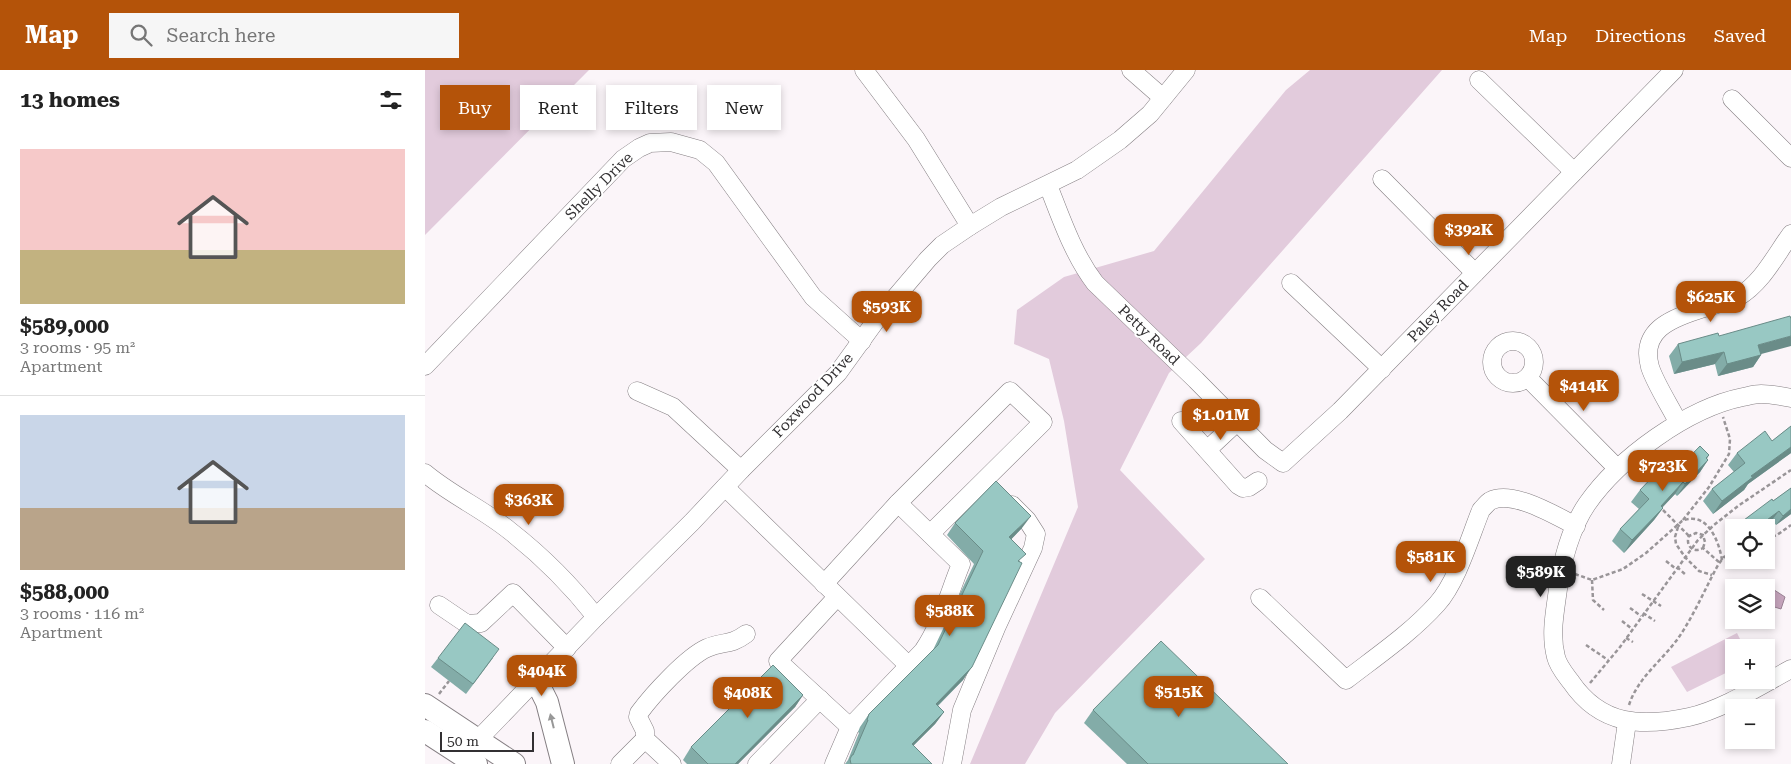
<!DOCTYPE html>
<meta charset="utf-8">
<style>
:root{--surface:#fff;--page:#f6f6f6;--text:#222;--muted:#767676;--line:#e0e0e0;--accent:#b45309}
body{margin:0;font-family:"Roboto Serif",serif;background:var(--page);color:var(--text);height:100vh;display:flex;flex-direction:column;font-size:19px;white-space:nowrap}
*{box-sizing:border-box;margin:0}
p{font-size:16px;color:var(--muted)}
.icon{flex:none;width:28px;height:28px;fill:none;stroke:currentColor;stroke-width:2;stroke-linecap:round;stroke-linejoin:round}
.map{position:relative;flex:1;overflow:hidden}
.panel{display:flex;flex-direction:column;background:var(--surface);width:425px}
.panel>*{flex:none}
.top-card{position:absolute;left:15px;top:15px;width:475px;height:45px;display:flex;gap:10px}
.tools{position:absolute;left:1300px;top:449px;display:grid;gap:10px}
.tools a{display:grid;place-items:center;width:50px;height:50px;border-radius:0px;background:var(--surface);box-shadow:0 2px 8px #0003;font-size:25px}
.scale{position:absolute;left:15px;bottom:12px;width:94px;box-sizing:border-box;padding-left:5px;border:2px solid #323032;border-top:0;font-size:14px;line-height:18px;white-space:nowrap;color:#323032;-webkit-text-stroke:4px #fff;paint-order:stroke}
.price{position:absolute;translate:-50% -42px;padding:0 11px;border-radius:10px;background:var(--accent);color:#fff;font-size:16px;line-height:32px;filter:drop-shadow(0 1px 2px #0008)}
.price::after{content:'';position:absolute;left:50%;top:30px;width:15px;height:11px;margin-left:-8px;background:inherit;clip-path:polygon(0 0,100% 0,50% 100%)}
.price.active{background:#222;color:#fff}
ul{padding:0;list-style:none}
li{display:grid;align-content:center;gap:10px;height:265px;padding:0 20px}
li+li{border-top:1px solid var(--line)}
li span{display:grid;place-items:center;height:155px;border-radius:0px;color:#555}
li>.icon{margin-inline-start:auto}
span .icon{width:90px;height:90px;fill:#fffc;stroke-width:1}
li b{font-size:21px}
h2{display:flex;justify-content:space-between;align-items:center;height:60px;padding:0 20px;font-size:21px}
.tag{padding:0 18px;border-radius:0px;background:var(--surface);box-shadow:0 2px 8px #0003;font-size:18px;line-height:45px}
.tag.active{background:var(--accent);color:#fff}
header{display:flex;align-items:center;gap:30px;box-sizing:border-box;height:70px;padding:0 25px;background:var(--accent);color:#fff}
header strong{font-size:24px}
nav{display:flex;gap:28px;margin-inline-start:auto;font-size:18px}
.search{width:350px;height:45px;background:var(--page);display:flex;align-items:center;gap:12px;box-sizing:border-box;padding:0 18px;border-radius:0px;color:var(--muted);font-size:19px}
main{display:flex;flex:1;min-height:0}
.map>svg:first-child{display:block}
.green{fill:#e2cbdc}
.water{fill:#c5a4bc;stroke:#998193}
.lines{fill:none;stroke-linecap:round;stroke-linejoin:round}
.minor-casing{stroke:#857f83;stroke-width:19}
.major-casing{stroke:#857f83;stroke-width:24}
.path{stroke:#999598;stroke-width:2.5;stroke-dasharray:4 2.5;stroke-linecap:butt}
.minor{stroke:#fff;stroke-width:18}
.major{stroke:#fff;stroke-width:22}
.wall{fill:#83aca8}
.shaded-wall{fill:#6a8c88}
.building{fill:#98c8c3;stroke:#6a8c88}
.oneway{fill:#989898}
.labels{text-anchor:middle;stroke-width:4;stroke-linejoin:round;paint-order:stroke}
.street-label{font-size:15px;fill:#323032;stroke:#fff}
</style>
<header>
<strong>Map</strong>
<div class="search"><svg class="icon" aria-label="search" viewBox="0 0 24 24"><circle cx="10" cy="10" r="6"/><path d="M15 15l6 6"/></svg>Search here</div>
<nav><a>Map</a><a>Directions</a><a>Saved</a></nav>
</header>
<main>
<section class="panel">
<h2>13 homes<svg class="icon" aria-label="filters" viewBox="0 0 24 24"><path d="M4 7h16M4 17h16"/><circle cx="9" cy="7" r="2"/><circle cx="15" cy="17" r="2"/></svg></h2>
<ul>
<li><span style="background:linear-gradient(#f6c9c9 65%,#c2b280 0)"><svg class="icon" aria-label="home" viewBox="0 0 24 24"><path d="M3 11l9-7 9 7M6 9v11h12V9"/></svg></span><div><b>$589,000</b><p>3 rooms · 95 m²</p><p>Apartment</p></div></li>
<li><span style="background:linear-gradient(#c9d6e8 60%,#b9a48a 0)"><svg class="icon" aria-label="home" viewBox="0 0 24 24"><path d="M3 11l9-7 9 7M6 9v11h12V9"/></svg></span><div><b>$588,000</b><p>3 rooms · 116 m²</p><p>Apartment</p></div></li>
</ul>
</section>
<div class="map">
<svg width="1366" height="694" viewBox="0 0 1366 694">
<rect width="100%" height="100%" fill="#fbf5f9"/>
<g class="green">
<polygon points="0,0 164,0 0,165"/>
<polygon points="885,0 1017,0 776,273 744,303 695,400 780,489 630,643 600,694 545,694 653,437 639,351 624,289 589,274 592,240 639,207 729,181 861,20"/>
<polygon points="1312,563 1319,577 1309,578 1309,599 1262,622 1246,597"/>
</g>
<polygon class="water" points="1337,512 1360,527 1356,539 1343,535 1341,536 1341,518 1319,517"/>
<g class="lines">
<g class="minor-casing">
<g id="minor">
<polyline points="439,0 491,69 545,156"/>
<polyline points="706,0 738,28"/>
<polyline points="1054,10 1149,102"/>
<polyline points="1307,29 1366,88"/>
<polyline points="957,109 1050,203"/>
<path d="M623 115C636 148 648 184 670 213L771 310 840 380 858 393 915 341 1249 0"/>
<polyline points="866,213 957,299"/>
<circle cx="1088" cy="292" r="21"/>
<polyline points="0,296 198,89 214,78 225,73 246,72 275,80 291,93 388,227 437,271"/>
<polyline points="1103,308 1192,398"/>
<polyline points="212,321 248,337 316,400"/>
<path d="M1366 328C1356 326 1346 324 1336 324 1330 324 1323 326 1318 327 1263 338 1194 388 1162 434 1146 457 1137 492 1133 519 1130 542 1125 564 1131 587 1133 596 1140 604 1146 612 1176 656 1217 657 1264 647 1297 640 1336 615 1366 599"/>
<polyline points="756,351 813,415 818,418 824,417 833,411"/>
<path d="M1253 352C1245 336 1230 313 1225 297 1215 261 1245 249 1273 240 1286 236 1300 232 1313 227 1337 213 1350 186 1366 164"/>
<polyline points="782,380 812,352"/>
<path d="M0 403C26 425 58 439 85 461 117 486 146 515 171 547"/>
<polyline points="300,417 483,595"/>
<polyline points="399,514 473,433"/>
<polyline points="412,527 353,591 425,657"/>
<path d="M835 528 921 610C952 586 986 563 1012 534 1032 512 1045 467 1056 440 1059 437 1062 433 1065 431 1087 419 1131 446 1151 456"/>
<polyline points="14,535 42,554 56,553 88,523 142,578"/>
<polyline points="45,678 171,547 267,452 316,400 413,303 452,249 503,189 517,175 545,156 576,137 652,100 695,70 725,44 761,0"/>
<polyline points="195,694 220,669"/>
<path d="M247 694 220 669V661L213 647 214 643C228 624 262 587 282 578 298 571 305 576 321 564"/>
<polyline points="332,694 395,629"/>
<path d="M409 694 425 657 498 581C516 555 524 523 536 494L473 433 585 321 618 352 505 464"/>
<polyline points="527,694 537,640 571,558 608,478 611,464 602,450 587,435"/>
<polyline points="1196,694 1202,652"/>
</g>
</g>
<g class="major-casing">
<g id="major">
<polyline points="111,610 122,632 138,694"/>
<polyline points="0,635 89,694"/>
<polyline points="0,661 51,694"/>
</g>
</g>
<g class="path">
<polyline points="1238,440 1264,466"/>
<polyline points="1258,450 1284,417 1304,384 1305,369 1298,347"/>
<polyline points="1253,457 1250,467 1251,474 1260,487 1274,501 1287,505"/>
<polyline points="1341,469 1352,465 1366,455"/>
<path d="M1278 478 1280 472 1278 465 1271 463 1264 466C1260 475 1268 484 1278 478L1295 493"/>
<polyline points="1241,491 1251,499"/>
<polyline points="1252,497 1261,505"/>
<path d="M1150 504 1167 510 1198 499 1221 483 1257 451C1282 440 1294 471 1297 490"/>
<polyline points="1167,510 1168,530 1179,540"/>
<polyline points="1217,524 1236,536"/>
<polyline points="1205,538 1216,546"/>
<polyline points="1218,543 1230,551"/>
<polyline points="1197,551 1207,559"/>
<polyline points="1201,568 1208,572"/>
<polyline points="1161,575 1183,590"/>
<polyline points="1165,613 1195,577 1273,470 1289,455 1313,436 1366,400"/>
<polyline points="14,624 24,611"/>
<path d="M1204 635C1213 607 1238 590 1254 567 1269 545 1280 519 1293 495L1299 487 1309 483"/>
</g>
<use href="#minor" class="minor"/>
<use href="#major" class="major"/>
</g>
<g class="wall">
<polygon points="1294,266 1336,285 1328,297 1293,306 1290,294 1249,304 1244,286 1253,274"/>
<polygon points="1366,356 1366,383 1323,414 1319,420 1288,444 1278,431 1287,419 1309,402 1303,395 1312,383 1347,371"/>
<polygon points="1284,385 1282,389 1283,390 1275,402 1252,426 1250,424 1237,438 1238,438 1229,450 1199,483 1187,471 1195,459 1214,439 1206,432 1215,420 1246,406"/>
<polygon points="1366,418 1366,444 1351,455 1347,450 1337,458 1313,458 1319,450 1348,431"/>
<polygon points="530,453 597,458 586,469 595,492 538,610 513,636 519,642 510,654 488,676 507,694 420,694 423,690 434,663 433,662 435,657 444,644 508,580 549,494 522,465"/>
<polygon points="13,588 68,588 41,624 6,597"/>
<polygon points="378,625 370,637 313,694 262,694 258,690 266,677"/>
<polygon points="668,640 863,694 702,694 659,653"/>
</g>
<g class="shaded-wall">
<polygon points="1366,266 1366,276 1325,287 1333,275"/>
<polygon points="1299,282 1290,294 1249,304 1257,292"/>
<polygon points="1336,285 1328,297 1293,306 1302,294"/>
<polygon points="1366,377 1366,383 1323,414 1319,420 1288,444 1297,431 1326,406"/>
<polygon points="1283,390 1275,402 1252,426 1260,414"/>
<polygon points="1258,412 1250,424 1227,448 1236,436"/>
<polygon points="1238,438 1229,450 1199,483 1207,470"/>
<polygon points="1366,439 1366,444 1351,455 1358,446"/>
<polygon points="1354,441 1347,450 1337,458 1331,458"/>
<polygon points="606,446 597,458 576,480 584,467"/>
<polygon points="547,597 538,610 502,646 511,634"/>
<polygon points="378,625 370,637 313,694 310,694"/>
<polygon points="519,642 510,654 478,686 487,674"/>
</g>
<g class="building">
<polygon points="1365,246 1366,249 1366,266 1333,275 1336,285 1302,294 1299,282 1257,292 1253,274 1293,263 1294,266"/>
<polygon points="1366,356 1366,377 1326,406 1328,407 1297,431 1287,419 1320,393 1312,383 1340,361 1347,371"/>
<polygon points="1275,376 1284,385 1281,388 1283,390 1260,414 1258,412 1236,436 1238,438 1207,470 1195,459 1224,429 1215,420 1237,397 1246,406"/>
<polygon points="571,411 606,446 584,467 601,484 593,491 597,493 547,597 511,634 519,642 487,674 507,694 426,694 425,689 427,685 428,685 443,650 442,650 444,644 513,575 558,481 530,453"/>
<polygon points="1366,418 1366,439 1358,446 1354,441 1331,458 1313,458 1320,452 1319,450 1347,429 1348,431"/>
<polygon points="40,553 74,579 48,614 13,588"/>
<polygon points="736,571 863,694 723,694 668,640"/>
<polygon points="348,595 378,625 310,694 283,694 266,677"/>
</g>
<defs><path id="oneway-solid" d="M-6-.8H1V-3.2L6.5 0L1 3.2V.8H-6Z" transform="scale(1.25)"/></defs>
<use class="oneway" href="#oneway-solid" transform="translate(127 651) rotate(-104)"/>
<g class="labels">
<g class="street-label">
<text transform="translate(174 116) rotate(-45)" y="5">Shelly Drive</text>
<text transform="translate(1013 241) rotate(-46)" y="5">Paley Road</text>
<text transform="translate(724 265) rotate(44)" y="5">Petty Road</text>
<text transform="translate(388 325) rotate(-47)" y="5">Foxwood Drive</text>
</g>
</g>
</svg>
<div class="tools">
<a><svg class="icon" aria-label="locate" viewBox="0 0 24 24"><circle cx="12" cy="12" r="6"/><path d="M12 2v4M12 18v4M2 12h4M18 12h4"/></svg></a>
<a><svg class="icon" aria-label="layers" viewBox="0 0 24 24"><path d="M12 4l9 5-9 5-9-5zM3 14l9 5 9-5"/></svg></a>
<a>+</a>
<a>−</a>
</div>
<div class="scale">50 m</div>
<b class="price" style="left:1044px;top:186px">$392K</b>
<b class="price" style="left:1286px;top:253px">$625K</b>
<b class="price" style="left:462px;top:263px">$593K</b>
<b class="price" style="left:1159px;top:342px">$414K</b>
<b class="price" style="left:796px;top:371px">$1.01M</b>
<b class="price" style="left:1238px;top:422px">$723K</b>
<b class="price" style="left:104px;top:456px">$363K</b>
<b class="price" style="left:1006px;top:513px">$581K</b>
<b class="price active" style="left:1116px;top:528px">$589K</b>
<b class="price" style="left:525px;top:567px">$588K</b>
<b class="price" style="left:117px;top:627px">$404K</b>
<b class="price" style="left:754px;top:648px">$515K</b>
<b class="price" style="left:323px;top:649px">$408K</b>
<div class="top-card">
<a class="tag active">Buy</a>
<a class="tag">Rent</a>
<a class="tag">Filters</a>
<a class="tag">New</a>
</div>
</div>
</main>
